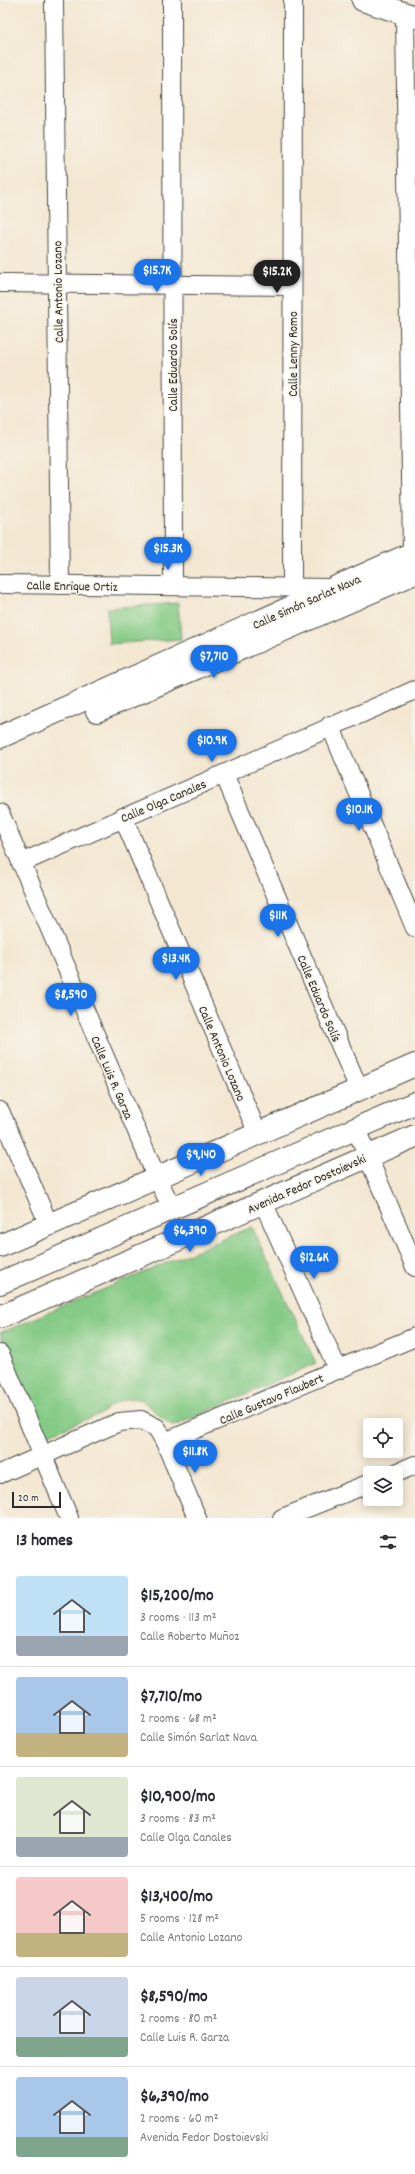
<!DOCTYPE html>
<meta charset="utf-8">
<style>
:root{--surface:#fff;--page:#f7f7f7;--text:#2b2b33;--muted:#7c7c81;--line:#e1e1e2;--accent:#1a73e8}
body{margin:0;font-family:Dekko,sans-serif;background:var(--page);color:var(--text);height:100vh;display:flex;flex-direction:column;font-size:15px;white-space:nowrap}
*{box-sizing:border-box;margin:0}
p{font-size:13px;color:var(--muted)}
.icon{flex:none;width:22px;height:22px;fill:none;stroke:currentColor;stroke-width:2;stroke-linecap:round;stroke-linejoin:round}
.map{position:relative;height:1518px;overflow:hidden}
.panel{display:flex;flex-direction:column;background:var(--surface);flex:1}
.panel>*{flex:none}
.controls{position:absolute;left:363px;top:1418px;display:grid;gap:8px}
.controls a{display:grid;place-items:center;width:40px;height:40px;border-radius:4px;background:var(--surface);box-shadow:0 2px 10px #0003;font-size:20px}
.scale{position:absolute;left:12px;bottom:10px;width:49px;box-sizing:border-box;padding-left:4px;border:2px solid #2b2b2b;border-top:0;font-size:11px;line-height:14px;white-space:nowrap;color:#2b2b2b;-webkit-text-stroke:3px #f7f3e8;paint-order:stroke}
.price{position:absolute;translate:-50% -34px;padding:0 9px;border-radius:14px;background:var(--accent);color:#fff;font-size:13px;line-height:26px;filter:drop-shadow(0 1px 2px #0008)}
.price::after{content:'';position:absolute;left:50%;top:24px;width:12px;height:9px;margin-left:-6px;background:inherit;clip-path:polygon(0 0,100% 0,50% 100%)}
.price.current{background:#222;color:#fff}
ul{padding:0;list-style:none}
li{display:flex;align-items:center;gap:12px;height:100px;padding:0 16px}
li+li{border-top:1px solid var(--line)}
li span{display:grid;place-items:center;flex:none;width:112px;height:80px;border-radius:4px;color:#555}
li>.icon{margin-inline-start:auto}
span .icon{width:48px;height:48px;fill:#fffc;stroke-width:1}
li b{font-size:17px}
h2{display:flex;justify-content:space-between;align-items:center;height:48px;padding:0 16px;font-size:17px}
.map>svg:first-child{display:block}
.green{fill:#85cb86;stroke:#587b58}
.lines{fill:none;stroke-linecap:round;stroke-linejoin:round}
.street-casing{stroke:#494744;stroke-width:20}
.secondary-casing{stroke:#494744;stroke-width:24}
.highway-casing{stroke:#494744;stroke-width:24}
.street{stroke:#fff;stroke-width:18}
.secondary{stroke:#fff;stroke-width:22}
.highway{stroke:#fff;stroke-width:22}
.labels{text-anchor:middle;stroke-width:3;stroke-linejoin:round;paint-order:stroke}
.street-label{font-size:13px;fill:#2b2b2b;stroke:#f7f3e8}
</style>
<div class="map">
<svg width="415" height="1518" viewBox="0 0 415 1518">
<rect width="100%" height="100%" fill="#f7f3e8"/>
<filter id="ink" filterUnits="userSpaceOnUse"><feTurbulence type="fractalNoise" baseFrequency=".025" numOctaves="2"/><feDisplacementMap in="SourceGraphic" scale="8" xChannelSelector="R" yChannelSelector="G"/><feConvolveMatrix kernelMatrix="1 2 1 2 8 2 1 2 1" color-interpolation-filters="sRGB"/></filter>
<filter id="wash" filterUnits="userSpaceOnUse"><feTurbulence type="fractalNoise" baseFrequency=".012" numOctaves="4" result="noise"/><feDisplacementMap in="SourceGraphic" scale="16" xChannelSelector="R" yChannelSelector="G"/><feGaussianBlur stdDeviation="0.9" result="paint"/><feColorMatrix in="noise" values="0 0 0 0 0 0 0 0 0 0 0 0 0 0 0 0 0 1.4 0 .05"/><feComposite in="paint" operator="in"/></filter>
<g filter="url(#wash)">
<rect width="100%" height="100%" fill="#f3e7d1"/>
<g class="green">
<polygon points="178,603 181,639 109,644 107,608"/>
<path d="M252 1227 316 1363 174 1426C161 1420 155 1410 144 1402 131 1393 111 1403 102 1413L42 1437 0 1333Z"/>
</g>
</g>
<g filter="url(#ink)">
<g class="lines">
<g class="street-casing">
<g id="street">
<polyline points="54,0 60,585"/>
<polyline points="172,0 173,586"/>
<polyline points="405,15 412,553"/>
<polyline points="0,283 292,286"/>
<polyline points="0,584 333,588"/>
<polyline points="292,587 293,0"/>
<polyline points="330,725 415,928"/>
<polyline points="224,774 359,1089"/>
<polyline points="0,813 157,1178 172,1208"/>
<polyline points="123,817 258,1134"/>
<polyline points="21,863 415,690"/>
<polyline points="0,1111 49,1225"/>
<polyline points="356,1129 415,1267"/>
<polyline points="263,1202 338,1370"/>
<polyline points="0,1354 69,1518"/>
<polyline points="165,1442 197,1518"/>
<polyline points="396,1473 415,1465"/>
<polyline points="0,1474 119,1422 141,1420 157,1428 165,1442 415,1337"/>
<polyline points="282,1518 370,1483"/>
</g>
</g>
<g class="secondary-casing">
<g id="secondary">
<polyline points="97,711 415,573"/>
<polyline points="0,737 415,552"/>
<polyline points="0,1246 415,1065"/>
<polyline points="0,1283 415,1103"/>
<polyline points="0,1317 415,1136"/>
</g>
</g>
<g class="highway-casing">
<polyline id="highway" points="363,0 415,17"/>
</g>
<use href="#street" class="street"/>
<use href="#secondary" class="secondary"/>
<use href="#highway" class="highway"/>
</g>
</g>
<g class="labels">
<g class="street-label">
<text transform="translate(57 292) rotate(-91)" y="5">Calle Antonio Lozano</text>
<text transform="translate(292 354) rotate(-90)" y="5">Calle Lenny Romo</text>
<text transform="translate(172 365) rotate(-90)" y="5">Calle Eduardo Solís</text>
<text transform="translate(72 585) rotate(1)" y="5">Calle Enrique Ortiz</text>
<text transform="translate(306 601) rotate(-24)" y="5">Calle Simón Sarlat Nava</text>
<text transform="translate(163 800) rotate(-23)" y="5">Calle Olga Canales</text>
<text transform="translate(320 998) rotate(67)" y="5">Calle Eduardo Solís</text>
<text transform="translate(223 1053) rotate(67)" y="5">Calle Antonio Lozano</text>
<text transform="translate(113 1077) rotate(67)" y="5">Calle Luis R. Garza</text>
<text transform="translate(306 1183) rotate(-24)" y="5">Avenida Fedor Dostoievski</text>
<text transform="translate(271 1398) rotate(-23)" y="5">Calle Gustavo Flaubert</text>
</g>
</g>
</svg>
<div class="controls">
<a><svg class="icon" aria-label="locate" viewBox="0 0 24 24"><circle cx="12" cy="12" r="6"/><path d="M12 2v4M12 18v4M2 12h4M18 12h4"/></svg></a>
<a><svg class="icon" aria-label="layers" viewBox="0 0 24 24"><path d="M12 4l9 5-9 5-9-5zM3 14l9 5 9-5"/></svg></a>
</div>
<div class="scale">20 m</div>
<b class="price" style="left:157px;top:293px">$15.7K</b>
<b class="price current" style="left:277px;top:294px">$15.2K</b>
<b class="price" style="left:168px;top:571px">$15.3K</b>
<b class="price" style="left:214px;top:679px">$7,710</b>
<b class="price" style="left:212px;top:763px">$10.9K</b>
<b class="price" style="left:359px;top:832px">$10.1K</b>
<b class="price" style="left:278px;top:938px">$11K</b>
<b class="price" style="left:176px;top:981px">$13.4K</b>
<b class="price" style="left:71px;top:1017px">$8,590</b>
<b class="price" style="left:201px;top:1177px">$9,140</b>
<b class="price" style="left:190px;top:1253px">$6,390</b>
<b class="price" style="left:314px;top:1280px">$12.6K</b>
<b class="price" style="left:195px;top:1474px">$11.8K</b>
</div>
<section class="panel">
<h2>13 homes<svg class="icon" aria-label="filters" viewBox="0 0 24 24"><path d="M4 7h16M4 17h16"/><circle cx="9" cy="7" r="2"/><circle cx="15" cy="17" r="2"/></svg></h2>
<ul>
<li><span style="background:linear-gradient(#bfe0f5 75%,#9aa5b1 0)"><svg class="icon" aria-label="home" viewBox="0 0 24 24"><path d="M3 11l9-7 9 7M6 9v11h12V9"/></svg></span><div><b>$15,200/mo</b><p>3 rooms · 113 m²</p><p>Calle Roberto Muñoz</p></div></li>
<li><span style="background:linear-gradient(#a9c7e8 70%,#c2b280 0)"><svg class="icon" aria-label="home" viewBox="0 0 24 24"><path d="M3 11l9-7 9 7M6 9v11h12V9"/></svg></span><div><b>$7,710/mo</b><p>2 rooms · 68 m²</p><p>Calle Simón Sarlat Nava</p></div></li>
<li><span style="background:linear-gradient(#dfe7d0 75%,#9aa5b1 0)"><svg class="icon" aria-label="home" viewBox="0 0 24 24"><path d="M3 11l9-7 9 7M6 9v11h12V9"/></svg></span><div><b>$10,900/mo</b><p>3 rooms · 83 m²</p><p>Calle Olga Canales</p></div></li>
<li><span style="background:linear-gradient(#f6c9c9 70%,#c2b280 0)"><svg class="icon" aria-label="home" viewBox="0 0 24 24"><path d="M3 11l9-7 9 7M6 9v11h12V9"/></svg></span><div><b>$13,400/mo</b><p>5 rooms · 128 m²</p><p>Calle Antonio Lozano</p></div></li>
<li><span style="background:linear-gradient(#c9d6e8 75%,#7fa58c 0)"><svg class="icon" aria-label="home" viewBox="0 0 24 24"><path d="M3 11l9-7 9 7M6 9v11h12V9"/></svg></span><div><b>$8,590/mo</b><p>2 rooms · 80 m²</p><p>Calle Luis R. Garza</p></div></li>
<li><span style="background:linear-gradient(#a9c7e8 75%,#7fa58c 0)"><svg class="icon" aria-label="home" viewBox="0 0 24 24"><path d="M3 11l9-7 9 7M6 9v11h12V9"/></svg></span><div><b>$6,390/mo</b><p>2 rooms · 60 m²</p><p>Avenida Fedor Dostoievski</p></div></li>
</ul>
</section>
